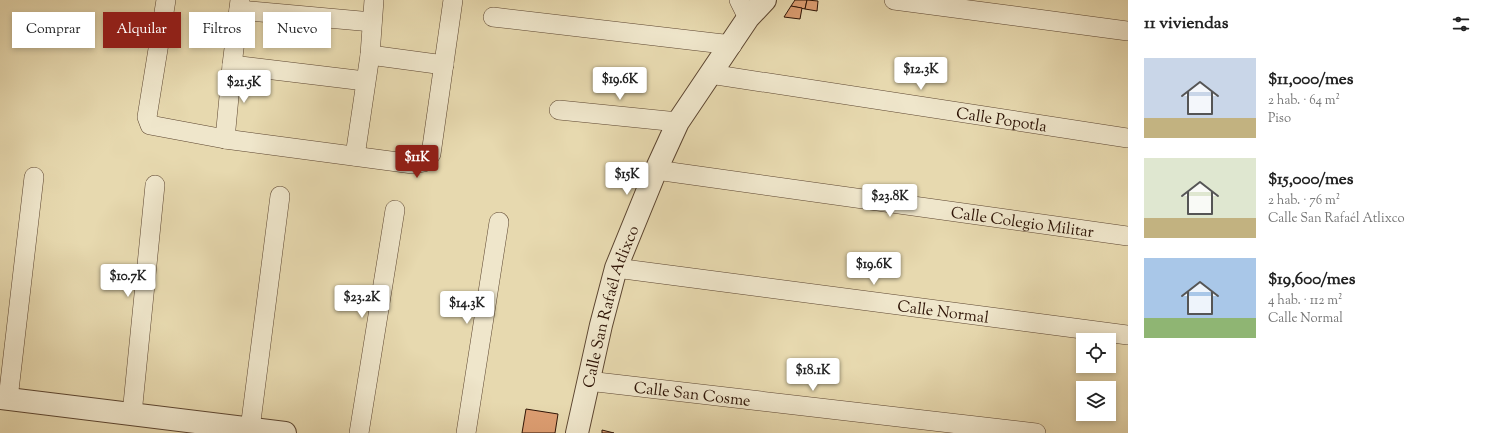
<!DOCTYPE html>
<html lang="es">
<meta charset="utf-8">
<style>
:root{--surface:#fff;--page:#f6f6f6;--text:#222;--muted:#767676;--accent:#8f2418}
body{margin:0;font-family:"Sorts Mill Goudy",serif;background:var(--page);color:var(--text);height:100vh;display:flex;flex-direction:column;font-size:15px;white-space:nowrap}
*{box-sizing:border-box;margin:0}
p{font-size:13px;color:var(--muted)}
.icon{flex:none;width:22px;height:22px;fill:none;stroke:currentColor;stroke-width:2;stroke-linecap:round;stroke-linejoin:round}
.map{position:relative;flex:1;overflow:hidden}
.side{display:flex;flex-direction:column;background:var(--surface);width:360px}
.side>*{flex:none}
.guide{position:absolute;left:12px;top:12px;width:380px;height:36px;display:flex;gap:8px}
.buttons{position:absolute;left:1076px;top:333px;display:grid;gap:8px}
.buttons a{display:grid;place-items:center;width:40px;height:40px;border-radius:0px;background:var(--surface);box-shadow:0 2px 6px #0003;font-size:20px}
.price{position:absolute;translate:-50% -34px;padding:0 9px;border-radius:4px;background:#fff;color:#222;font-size:13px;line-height:26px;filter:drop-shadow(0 1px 2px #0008)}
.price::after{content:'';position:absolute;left:50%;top:24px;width:12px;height:9px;margin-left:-6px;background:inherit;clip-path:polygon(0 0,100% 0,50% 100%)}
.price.selected{background:var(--accent);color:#fff}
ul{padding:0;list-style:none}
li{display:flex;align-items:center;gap:12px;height:100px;padding:0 16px}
li span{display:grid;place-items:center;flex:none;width:112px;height:80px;border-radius:0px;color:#555}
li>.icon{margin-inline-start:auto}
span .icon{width:48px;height:48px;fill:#fffc;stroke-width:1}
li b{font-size:17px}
h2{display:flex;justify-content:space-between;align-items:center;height:48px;padding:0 16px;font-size:17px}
.pill{padding:0 14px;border-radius:0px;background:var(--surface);box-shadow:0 2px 6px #0003;font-size:14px;line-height:36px}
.pill.selected{background:var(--accent);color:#fff}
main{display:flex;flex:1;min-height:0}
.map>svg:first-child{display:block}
.building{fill:#dd9e72;stroke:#2e1406}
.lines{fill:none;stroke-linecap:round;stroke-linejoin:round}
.minor-casing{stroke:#5c4530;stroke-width:20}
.tertiary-casing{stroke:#5c4530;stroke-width:24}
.minor{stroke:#efe6cb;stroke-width:19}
.tertiary{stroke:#efe6cb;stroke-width:22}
.labels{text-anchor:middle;stroke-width:3;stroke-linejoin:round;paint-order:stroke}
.street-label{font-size:16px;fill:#2e1406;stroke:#efe6cb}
</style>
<main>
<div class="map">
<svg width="1128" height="433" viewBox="0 0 1128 433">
<rect width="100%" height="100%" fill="#e7d9af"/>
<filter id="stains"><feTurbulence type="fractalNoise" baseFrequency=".005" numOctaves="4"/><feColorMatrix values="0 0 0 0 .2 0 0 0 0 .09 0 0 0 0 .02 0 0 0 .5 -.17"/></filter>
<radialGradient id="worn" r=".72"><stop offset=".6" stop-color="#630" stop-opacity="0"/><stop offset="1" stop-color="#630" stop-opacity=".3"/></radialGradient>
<g class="building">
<polygon points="795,0 807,0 805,9 791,6"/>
<polygon points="807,0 818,1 817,11 805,9"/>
<polygon points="791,6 802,8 800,19 784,17"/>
<polygon points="526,409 558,414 555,433 522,433"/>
<polygon points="602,430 614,433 602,433"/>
</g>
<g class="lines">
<g class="minor-casing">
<g id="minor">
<polyline points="166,0 147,117 150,125 225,139 413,164 424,162 431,154 453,0"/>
<polyline points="739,0 748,18"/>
<polyline points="894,0 1128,31"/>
<polyline points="239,10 372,22"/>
<polyline points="493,17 732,45"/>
<polyline points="370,55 444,65"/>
<polyline points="232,65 365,81"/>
<path id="s1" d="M710 74 1128 138"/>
<polyline points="559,110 678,122"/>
<polyline points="225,139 232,65 240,0"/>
<polyline points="355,156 370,55 374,0"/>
<path id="s2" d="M656 170 1128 236"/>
<path id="s3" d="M616 268 1128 335"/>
<path id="s4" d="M588 381 1036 433"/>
<polyline points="8,399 34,177"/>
<polyline points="132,414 155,185"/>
<polyline points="250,429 280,196"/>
<polyline points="359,433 395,210"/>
<polyline points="466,433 499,222"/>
</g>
</g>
<g class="tertiary-casing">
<g id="tertiary">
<polyline points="0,398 285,433"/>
<path id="s5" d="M577 433 601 325 616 268 656 170 678 122 748 18 765 0"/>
</g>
</g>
<use href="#minor" class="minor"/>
<use href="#tertiary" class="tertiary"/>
</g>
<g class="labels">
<g class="street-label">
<text dy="6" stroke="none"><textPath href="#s1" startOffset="295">Calle Popotla</textPath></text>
<text dy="6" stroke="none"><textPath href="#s2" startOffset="370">Calle Colegio Militar</textPath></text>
<text dy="6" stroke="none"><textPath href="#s5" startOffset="131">Calle San Rafaél Atlixco</textPath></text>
<text dy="6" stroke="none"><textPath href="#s3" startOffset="330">Calle Normal</textPath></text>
<text dy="6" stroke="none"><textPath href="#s4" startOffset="105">Calle San Cosme</textPath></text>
</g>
</g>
<rect width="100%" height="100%" filter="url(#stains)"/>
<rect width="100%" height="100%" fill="url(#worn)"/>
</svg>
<div class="buttons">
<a><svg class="icon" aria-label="locate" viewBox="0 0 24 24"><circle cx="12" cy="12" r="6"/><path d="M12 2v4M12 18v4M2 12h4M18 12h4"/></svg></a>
<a><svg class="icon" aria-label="layers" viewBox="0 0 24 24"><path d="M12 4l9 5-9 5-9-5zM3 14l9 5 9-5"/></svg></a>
</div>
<b class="price" style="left:921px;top:91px">$12.3K</b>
<b class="price" style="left:620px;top:101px">$19.6K</b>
<b class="price" style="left:244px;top:104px">$21.5K</b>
<b class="price selected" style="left:417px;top:179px">$11K</b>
<b class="price" style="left:627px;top:196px">$15K</b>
<b class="price" style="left:890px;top:218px">$23.8K</b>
<b class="price" style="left:874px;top:286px">$19.6K</b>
<b class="price" style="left:128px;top:298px">$10.7K</b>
<b class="price" style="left:362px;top:319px">$23.2K</b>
<b class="price" style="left:467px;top:325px">$14.3K</b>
<b class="price" style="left:813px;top:392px">$18.1K</b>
<div class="guide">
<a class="pill">Comprar</a>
<a class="pill selected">Alquilar</a>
<a class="pill">Filtros</a>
<a class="pill">Nuevo</a>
</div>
</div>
<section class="side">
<h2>11 viviendas<svg class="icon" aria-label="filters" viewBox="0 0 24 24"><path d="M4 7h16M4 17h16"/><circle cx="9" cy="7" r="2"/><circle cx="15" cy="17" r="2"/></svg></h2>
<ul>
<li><span style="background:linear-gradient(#c9d6e8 75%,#c2b280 0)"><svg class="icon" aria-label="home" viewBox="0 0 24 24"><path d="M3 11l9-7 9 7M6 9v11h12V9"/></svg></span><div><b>$11,000/mes</b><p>2 hab. · 64 m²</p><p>Piso</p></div></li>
<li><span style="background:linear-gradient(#dfe7d0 75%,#c2b280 0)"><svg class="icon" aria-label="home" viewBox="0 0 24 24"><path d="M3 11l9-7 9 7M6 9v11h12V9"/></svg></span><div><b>$15,000/mes</b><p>2 hab. · 76 m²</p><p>Calle San Rafaél Atlixco</p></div></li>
<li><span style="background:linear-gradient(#a9c7e8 75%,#8fb573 0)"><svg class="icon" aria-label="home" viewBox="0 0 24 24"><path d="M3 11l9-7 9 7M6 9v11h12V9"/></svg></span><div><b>$19,600/mes</b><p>4 hab. · 112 m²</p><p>Calle Normal</p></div></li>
</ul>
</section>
</main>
